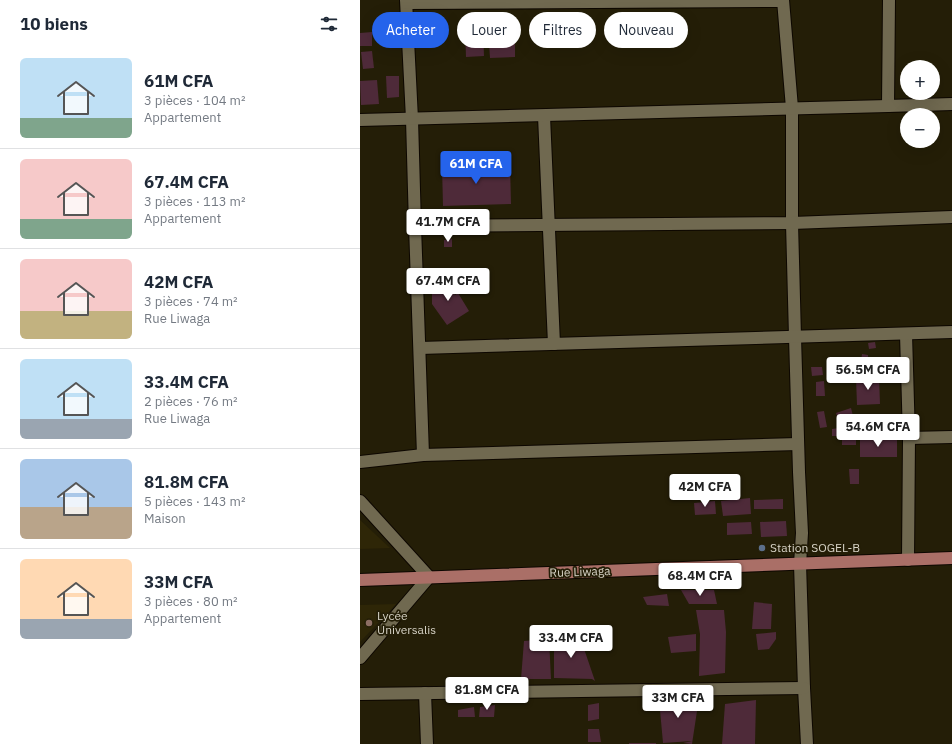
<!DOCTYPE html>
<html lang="fr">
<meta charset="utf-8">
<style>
:root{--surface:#fff;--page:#f6f6f7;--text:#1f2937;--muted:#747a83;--line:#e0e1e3;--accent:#2563eb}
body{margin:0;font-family:"IBM Plex Sans",sans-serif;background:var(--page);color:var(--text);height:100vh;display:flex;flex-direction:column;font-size:15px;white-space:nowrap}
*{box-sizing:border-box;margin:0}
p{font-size:13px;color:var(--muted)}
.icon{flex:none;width:22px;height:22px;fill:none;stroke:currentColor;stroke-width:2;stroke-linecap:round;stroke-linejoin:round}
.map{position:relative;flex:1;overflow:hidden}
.panel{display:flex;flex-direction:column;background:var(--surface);width:360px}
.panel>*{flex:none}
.guide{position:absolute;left:12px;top:12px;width:380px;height:36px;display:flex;gap:8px}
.controls{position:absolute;left:540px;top:60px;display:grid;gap:8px}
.controls a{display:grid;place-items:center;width:40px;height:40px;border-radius:50%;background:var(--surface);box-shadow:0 4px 16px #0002;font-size:20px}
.price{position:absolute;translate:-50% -34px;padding:0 9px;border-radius:4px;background:#fff;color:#222;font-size:13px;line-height:26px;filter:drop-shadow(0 1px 2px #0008)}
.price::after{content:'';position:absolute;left:50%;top:24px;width:12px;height:9px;margin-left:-6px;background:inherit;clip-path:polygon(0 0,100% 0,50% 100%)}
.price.current{background:var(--accent);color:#fff}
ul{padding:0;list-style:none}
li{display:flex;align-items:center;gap:12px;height:100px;padding:0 20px}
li+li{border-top:1px solid var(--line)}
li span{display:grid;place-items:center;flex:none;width:112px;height:80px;border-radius:6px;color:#555}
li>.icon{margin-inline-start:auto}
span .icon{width:48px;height:48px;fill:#fffc;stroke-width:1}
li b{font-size:17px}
h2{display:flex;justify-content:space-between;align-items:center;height:48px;padding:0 20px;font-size:17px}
.tag{padding:0 14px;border-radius:18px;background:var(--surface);box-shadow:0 4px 16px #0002;font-size:14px;line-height:36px}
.tag.current{background:var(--accent);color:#fff}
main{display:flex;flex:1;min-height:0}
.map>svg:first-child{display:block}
.built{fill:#2e2607}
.building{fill:#4e2a39}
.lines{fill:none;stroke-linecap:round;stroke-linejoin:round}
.minor-casing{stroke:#0d0700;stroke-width:14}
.major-casing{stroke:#0d0700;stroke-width:14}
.minor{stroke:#706950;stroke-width:12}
.major{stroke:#aa6f67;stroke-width:12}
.service-dot{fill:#5c6f8a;stroke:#241e07;stroke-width:1.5}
.education-dot{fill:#8d6e63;stroke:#241e07;stroke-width:1.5}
.labels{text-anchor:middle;stroke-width:3.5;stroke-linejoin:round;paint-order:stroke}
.poi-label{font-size:12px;fill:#d8d4c7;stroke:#241e07;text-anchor:start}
.street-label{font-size:12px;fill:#d8d4c7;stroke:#241e07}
</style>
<main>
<section class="panel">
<h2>10 biens<svg class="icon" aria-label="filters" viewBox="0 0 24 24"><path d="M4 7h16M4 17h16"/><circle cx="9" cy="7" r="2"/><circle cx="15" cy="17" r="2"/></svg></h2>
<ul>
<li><span style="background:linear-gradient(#bfe0f5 75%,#7fa58c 0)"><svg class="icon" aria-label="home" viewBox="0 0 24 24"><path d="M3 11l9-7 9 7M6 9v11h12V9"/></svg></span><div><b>61M CFA</b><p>3 pièces · 104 m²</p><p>Appartement</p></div></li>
<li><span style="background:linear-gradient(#f6c9c9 75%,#7fa58c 0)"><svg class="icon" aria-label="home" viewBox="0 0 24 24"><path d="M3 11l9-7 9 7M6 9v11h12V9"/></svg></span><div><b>67.4M CFA</b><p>3 pièces · 113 m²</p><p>Appartement</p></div></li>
<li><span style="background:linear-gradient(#f6c9c9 65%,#c2b280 0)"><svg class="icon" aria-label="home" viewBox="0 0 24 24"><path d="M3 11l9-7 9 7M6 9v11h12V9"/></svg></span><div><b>42M CFA</b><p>3 pièces · 74 m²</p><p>Rue Liwaga</p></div></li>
<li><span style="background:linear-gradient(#bfe0f5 75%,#9aa5b1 0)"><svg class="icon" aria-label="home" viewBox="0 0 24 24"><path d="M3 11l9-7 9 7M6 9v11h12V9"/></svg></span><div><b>33.4M CFA</b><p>2 pièces · 76 m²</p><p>Rue Liwaga</p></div></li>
<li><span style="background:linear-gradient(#a9c7e8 60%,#b9a48a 0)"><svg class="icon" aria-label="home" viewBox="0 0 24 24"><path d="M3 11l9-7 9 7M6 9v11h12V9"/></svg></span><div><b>81.8M CFA</b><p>5 pièces · 143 m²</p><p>Maison</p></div></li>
<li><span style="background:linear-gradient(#ffd9b3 75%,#9aa5b1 0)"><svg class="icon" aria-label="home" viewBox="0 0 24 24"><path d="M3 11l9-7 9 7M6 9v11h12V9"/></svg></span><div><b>33M CFA</b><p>3 pièces · 80 m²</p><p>Appartement</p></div></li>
</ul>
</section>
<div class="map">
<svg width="592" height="744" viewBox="0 0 592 744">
<rect width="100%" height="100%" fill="#241e07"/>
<g class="built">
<polygon points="0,520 30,548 0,549"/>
<polygon points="36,604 0,642 0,605"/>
</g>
<g class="building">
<polygon points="32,23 37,23 38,38 33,38"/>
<polygon points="123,27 124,56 106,57 105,28"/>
<polygon points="12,32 12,46 0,46 0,33"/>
<polygon points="155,43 155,57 130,58 129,44"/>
<polygon points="12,51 14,68 3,69 1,52"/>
<polygon points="26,76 39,76 39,97 27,98"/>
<polygon points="17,80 19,104 1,105 0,81"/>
<polygon points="150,164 151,204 83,206 82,166"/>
<polygon points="92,239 92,247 84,247 84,240"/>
<polygon points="84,278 95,295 83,303 98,293 109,311 87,325 72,304 72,286"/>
<polygon points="515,342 516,348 509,349 508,343"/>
<polygon points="502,354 508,355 508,362 501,361"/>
<polygon points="526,360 534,360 535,373 527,374"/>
<polygon points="451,367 462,367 463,375 452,376"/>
<polygon points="525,375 534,375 534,383 526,383"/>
<polygon points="519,376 520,404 497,405 496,378"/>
<polygon points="464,381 465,396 456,396 456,382"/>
<polygon points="491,408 493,416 478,420 476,413"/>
<polygon points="464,411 467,427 460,428 457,412"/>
<polygon points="479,428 479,436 472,436 472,429"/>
<polygon points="496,437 496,445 482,445 482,438"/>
<rect x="500" y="438" width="37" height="19"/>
<polygon points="489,469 499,469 499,484 490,484"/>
<polygon points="390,498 391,514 363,516 361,501"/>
<polygon points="423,499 423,509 394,509 394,500"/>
<polygon points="355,501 356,514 335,515 334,503"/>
<polygon points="426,521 427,536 401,537 400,522"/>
<polygon points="391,522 392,534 367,535 367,523"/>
<polygon points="321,590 354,590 357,604 329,604"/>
<polygon points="307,594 309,606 287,605 283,597"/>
<polygon points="394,602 412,604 411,629 392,629"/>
<polygon points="336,610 364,610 366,632 365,673 339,676 340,634"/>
<polygon points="416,632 416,639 409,649 398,650 396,634"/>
<polygon points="336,634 336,651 311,653 308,637"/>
<polygon points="220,637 235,681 232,679 194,678 194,638"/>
<polygon points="189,639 191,679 161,679 164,641"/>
<polygon points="339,698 332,744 323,743 332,741 303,743 299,699"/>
<polygon points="396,700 395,744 362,744 365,704"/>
<polygon points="239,703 239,719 228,721 228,705"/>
<polygon points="135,705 134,717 119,717 120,707"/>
<polygon points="114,707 115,717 98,717 98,710"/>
<polygon points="228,729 239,729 241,742 228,742"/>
<rect x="269" y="743" width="27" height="1"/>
</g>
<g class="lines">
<g class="minor-casing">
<g id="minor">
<polyline points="46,0 52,119 55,226 63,455"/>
<polyline points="423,0 432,108 432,223 435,337 439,472 442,533 440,564 444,688 447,744"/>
<polyline points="47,3 423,1"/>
<polyline points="528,106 529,0"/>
<polyline points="184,116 194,344"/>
<polyline points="0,120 528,106 592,104"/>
<polyline points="55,226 432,223 592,217"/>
<polyline points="546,334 549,438 548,560"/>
<polyline points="60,348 592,332"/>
<polyline points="549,438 592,437"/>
<polyline points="0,462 63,455 438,444"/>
<polyline points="0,501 69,577 0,658"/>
<polyline points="65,693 67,744"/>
<polyline points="0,694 444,688"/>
</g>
</g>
<g class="major-casing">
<polyline id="major" points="0,580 592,558"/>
</g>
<use href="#minor" class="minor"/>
<use href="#major" class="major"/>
</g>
<circle class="service-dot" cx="402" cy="548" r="4"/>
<circle class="education-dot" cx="9" cy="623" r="4"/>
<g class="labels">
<g class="poi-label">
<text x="410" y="552">Station SOGEL-B</text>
<text x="17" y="620">Lycée<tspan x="17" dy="14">Universalis</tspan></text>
</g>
<g class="street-label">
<text transform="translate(220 572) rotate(-2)" y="4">Rue Liwaga</text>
</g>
</g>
</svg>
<div class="controls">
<a>+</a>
<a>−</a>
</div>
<b class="price current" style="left:116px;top:185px">61M CFA</b>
<b class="price" style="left:88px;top:243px">41.7M CFA</b>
<b class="price" style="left:88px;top:302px">67.4M CFA</b>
<b class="price" style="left:508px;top:391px">56.5M CFA</b>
<b class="price" style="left:518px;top:448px">54.6M CFA</b>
<b class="price" style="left:345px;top:508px">42M CFA</b>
<b class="price" style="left:340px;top:597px">68.4M CFA</b>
<b class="price" style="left:211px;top:659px">33.4M CFA</b>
<b class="price" style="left:127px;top:711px">81.8M CFA</b>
<b class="price" style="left:318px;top:719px">33M CFA</b>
<div class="guide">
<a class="tag current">Acheter</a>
<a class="tag">Louer</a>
<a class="tag">Filtres</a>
<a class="tag">Nouveau</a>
</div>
</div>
</main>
